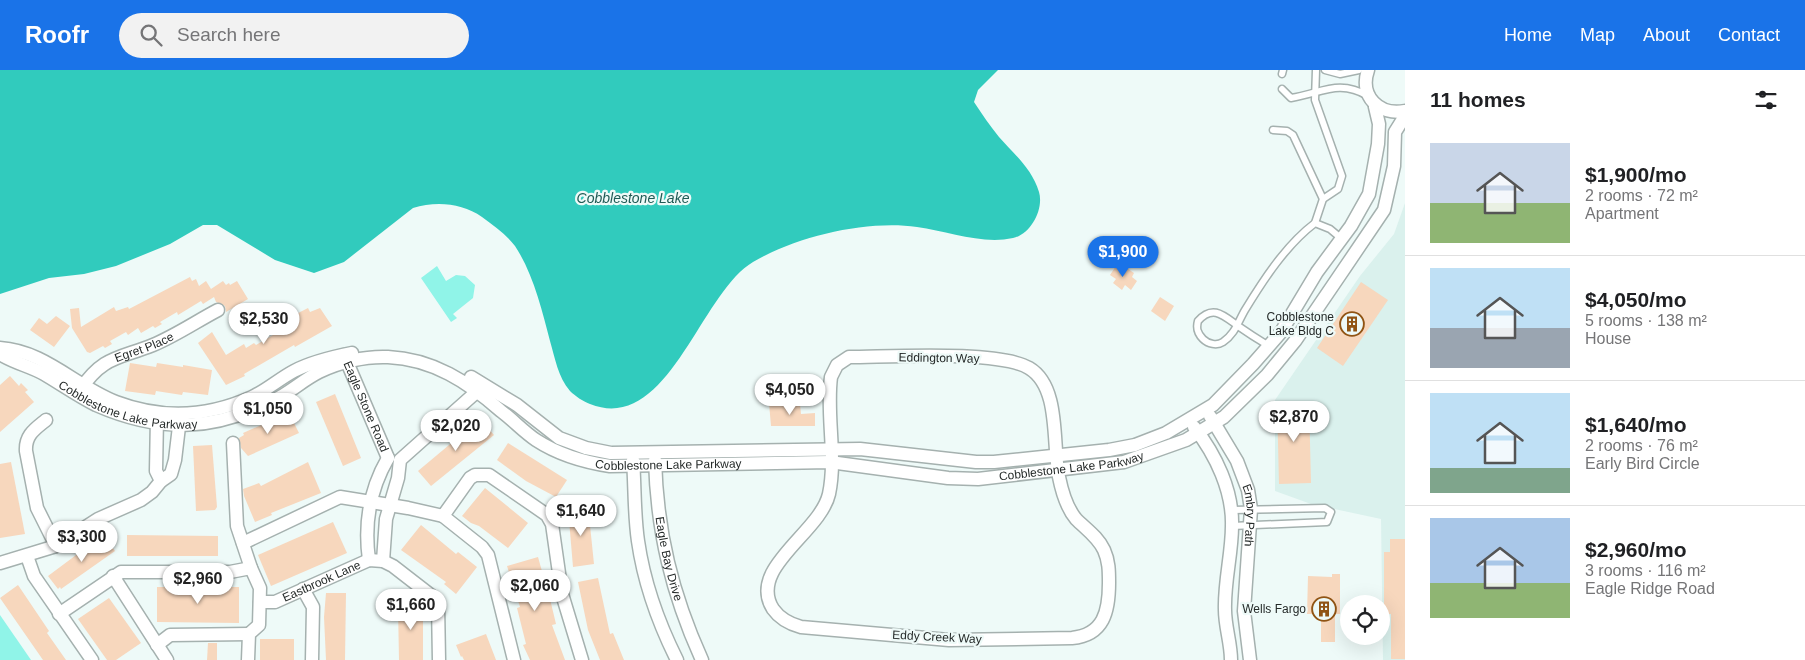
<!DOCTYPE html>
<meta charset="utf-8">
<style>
:root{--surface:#fff;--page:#f2f2f2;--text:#202124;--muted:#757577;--line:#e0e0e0;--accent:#1a73e8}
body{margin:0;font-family:Helvetica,sans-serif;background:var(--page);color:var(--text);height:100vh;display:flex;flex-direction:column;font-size:19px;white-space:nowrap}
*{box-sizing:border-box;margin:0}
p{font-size:16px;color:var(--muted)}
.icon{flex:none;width:28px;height:28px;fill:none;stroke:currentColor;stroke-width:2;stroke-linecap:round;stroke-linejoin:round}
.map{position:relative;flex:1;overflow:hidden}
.panel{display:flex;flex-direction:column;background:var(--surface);width:400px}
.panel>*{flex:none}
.tools{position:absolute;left:1340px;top:525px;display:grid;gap:10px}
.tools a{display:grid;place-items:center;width:50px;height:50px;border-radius:50%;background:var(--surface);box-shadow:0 5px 20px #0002;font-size:25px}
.price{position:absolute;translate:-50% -42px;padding:0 11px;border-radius:18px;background:#fff;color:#222;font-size:16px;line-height:32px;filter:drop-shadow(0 1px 2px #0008)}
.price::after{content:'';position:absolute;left:50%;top:30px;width:15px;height:11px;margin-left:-8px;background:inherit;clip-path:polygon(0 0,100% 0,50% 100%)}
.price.on{background:var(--accent);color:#fff}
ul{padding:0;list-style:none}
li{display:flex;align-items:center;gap:15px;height:125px;padding:0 25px}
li+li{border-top:1px solid var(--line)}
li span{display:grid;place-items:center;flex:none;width:140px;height:100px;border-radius:0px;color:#555}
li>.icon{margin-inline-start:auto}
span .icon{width:60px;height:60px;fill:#fffc;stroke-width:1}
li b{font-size:21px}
h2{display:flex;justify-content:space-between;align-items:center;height:60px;padding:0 25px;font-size:21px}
header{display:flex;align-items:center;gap:30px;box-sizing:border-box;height:70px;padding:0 25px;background:var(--accent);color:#fff}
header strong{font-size:24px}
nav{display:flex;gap:28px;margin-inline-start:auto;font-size:18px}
.search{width:350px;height:45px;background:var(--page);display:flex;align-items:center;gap:12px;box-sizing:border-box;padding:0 18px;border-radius:28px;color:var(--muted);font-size:19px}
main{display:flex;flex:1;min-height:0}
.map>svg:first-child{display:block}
.built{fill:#daf1ed}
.green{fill:#90f4e8}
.water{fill:#31cbbd}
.building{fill:#f7d7bd}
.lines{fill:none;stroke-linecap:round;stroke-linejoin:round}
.lane-casing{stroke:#a5b1af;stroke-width:9}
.street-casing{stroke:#a5b1af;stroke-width:15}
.lane{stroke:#fff;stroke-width:6}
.street{stroke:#fff;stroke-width:12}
.labels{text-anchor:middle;stroke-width:4.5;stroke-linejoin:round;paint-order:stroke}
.poi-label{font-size:12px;fill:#252a29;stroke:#eefaf8;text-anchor:end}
.street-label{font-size:12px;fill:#252a29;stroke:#eefaf8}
.water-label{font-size:14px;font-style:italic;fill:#1f5b55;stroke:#eefaf8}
</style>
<header>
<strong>Roofr</strong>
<div class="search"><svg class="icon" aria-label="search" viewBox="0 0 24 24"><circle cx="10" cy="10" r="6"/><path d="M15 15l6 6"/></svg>Search here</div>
<nav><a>Home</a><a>Map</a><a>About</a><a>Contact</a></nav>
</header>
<main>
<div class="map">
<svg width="1405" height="590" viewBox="0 0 1405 590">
<rect width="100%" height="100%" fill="#eefaf8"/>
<polygon class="built" points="1405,133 1405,590 1383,590 1381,449 1311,434 1275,421 1275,330 1360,206 1394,164"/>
<g class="green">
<polygon points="437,196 446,211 456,205 465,206 475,215 473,228 453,244 457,248 451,252 421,208"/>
<polygon points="0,545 31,590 0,590"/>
</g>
<path class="water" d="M0 0H998L978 20 974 32C982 44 990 56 999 67 1015 85 1032 99 1039 122 1044 139 1031 164 1013 168 982 175 948 161 917 157 866 150 798 166 753 192 700 223 668 365 590 334 584 332 575 326 570 321 558 307 555 288 550 271 542 240 533 203 515 176 506 164 494 156 482 147 462 133 436 131 413 138L344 192 314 203 275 190 217 155H203L170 174 116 196 84 204 49 208 0 224Z"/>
<g class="building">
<polygon points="1116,196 1123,200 1125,197 1134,203 1132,207 1137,211 1131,220 1125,215 1122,220 1113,213 1116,209 1110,205"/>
<polygon points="190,207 192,211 196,209 199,216 206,211 211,219 223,211 226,215 229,213 230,215 237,211 248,229 226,242 225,236 216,232 214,227 203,234 201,231 178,245 177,242 160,252 162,254 155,258 153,256 141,263 138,258 128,265 126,262 110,271 112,274 105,278 103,276 90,283 87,282 72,258 70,239 79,238 81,257 114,237 116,241 128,237 129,239"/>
<polygon points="1361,212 1388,230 1343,296 1317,278"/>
<polygon points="1160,227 1174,236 1165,251 1151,241"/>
<polygon points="308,238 310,242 320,238 332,256 295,277 294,275 244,304 245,306 226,315 198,273 212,262 226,285 244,274 246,278 254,273 256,275 273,265 269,258"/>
<polygon points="56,246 70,256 54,277 30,260 39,248 47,254"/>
<polygon points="130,293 156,297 157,293 183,297 183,295 212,300 208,325 183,322 182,325 156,321 155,325 125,321"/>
<polygon points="10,306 19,316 21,313 28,320 25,322 34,332 0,362 0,315"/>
<polygon points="335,324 361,388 343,396 316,332"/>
<polygon points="1309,332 1311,413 1279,414 1277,333"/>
<polygon points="769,333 800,334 801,344 815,343 815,356 771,356"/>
<polygon points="289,343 299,363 248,386 241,378 239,368 244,365 243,363"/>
<polygon points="480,349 494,365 431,416 418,401"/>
<polygon points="508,373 567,410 556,427 526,411 497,390"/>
<polygon points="212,375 217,437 215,440 196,441 193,376"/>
<polygon points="11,392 25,464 0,468 0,394"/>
<polygon points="308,392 321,423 271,443 272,445 255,452 244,426 243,419 259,413 261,416"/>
<polygon points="485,418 528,453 508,478 479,456 471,453 462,446"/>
<polygon points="588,436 594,494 573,497 568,438"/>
<polygon points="333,452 347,483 271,516 258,485"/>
<polygon points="421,455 456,484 458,482 477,497 456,524 444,514 446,512 401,480"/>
<polygon points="103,465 115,481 61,519 60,517 58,519 48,506"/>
<polygon points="127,465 218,466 218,486 127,486"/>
<polygon points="1390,469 1405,469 1405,589 1391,589 1391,544 1384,544 1384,482 1390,482"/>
<polygon points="538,487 545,512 542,513 546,530 550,529 556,554 552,555 565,590 530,590 523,575 526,574 517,538 520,537 507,496"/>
<polygon points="1332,504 1340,504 1340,544 1335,544 1335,572 1321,572 1321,544 1307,544 1308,506 1332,507"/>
<polygon points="598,508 610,564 613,563 624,590 600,590 588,560 578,512"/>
<polygon points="18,515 49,561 47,563 66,590 43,590 0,528"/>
<polygon points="157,517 239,517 239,553 157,552"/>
<polygon points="326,523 346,523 345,590 326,590 324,547"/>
<polygon points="109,528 141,573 116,590 107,590 78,549"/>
<polygon points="423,532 423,590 399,590 398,537 402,537 402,533"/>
<polygon points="486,564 496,590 464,590 462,586 461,587 456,575"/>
<rect x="260" y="569" width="34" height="21"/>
<polygon points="208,573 217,573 217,590 207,590"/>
</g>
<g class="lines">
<g class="lane-casing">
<g id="lane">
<polyline points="1325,0 1340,4 1359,0"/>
<polyline points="1282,4 1283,0"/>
<path d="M1282 19 1291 28C1322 23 1339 9 1368 26"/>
<polyline points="1273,60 1287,61 1293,65 1323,129"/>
<polyline points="1315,153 1323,129 1338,119 1342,106 1315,30 1316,0"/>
<path d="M1269 276C1259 270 1248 263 1238 256 1224 246 1213 234 1198 251 1196 258 1197 263 1203 269 1208 274 1217 276 1223 272 1235 264 1238 252 1245 240 1264 209 1286 175 1315 153L1330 159 1342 169"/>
<polyline points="1232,440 1325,438 1331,442 1327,452 1232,456"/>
</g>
</g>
<g class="street-casing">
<g id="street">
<path d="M1368 0C1359 26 1379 46 1405 41"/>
<path d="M0 278C45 281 75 316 116 332 161 349 208 347 252 327 267 320 279 309 294 301 311 292 332 287 352 283"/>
<path id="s1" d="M0 284C14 293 30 296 44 304 61 314 78 326 96 335 162 364 217 361 280 327 294 319 305 309 319 302 339 292 365 286 388 287 433 289 468 312 501 341 513 350 524 362 536 370 559 385 583 392 610 396L830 392 948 408 978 409 1124 392 1186 370 1224 347 1267 305 1295 271 1344 199 1384 140 1394 96 1395 62 1405 46"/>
<path id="s2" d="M344 285 388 388"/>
<path d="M849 287C888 287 999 280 1029 298 1061 317 1052 375 1059 407 1062 422 1066 437 1076 449 1086 459 1098 467 1104 480 1109 491 1109 501 1109 513 1109 541 1104 565 1072 568L949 570 801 557C790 554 780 549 773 539 747 498 820 463 829 424 837 386 826 345 831 307L837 295Z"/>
<polyline points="471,307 517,335 559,368 586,378 611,383 860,379 976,392 994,392 1109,380 1135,375 1166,363 1213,335 1253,294 1281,262 1317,202 1351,156 1369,124 1378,74 1379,54 1375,37"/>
<path id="s3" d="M80 320C103 286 118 289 153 275 175 266 197 251 218 240"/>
<path id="s4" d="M1210 346 1237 391 1248 420 1251 439 1244 541 1250 590"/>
<polyline points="157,347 156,401 161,411"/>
<path d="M46 350C35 359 25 365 26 381L37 438 56 476"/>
<path d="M1194 357C1216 385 1233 421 1232 456 1232 484 1224 512 1225 540 1225 557 1231 573 1231 590"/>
<polyline points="233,373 237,456 251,498 260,518 259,555 249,564 248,590"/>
<path d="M633 390C635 417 634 444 638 471 644 513 658 552 677 590"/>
<path id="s5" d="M655 390C657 462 672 524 702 590"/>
<polyline points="443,446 482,477 488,485 514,590"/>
<polyline points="243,473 340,427 408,438 443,446 470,408 475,405 489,405 547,445 552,454 562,524 582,590"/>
<polyline points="27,486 34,506 92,590"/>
<path d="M369 490C364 454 370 419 388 388"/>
<polyline points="383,491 386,449 398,408 400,390 482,317"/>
<polyline points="0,493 56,476 98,449 141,430 152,422 161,411 171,404 175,390 180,348"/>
<polyline points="113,506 167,590"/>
<polyline points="303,519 313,537 312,590"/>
<path id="s6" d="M260 532H275L369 490 383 491 393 496 433 527 438 534 439 590"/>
<polyline points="59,544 121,502 230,502 251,498"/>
<polyline points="157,575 170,565 249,564"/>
</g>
</g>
<use href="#lane" class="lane"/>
<use href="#street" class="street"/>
</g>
<defs>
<g id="building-ring" transform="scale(1.25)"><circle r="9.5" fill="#eefaf8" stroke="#905414" stroke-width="1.5"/><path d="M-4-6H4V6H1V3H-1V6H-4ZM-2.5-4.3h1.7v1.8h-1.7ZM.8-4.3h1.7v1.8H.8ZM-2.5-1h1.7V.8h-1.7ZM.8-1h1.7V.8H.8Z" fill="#905414"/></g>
</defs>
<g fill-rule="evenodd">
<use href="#building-ring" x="1352" y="254"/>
<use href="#building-ring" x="1324" y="539"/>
</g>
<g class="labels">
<g class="poi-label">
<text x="1334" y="251">Cobblestone<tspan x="1334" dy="14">Lake Bldg C</tspan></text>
<text x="1306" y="543">Wells Fargo</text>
</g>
<g class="street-label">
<text dy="4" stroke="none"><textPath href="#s3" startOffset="79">Egret Place</textPath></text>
<text transform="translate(939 288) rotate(1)" y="4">Eddington Way</text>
<text dy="4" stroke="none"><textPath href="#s1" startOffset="140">Cobblestone Lake Parkway</textPath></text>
<text dy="4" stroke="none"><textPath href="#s2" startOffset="56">Eagle Stone Road</textPath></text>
<text dy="4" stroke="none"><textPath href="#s1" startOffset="729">Cobblestone Lake Parkway</textPath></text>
<text dy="4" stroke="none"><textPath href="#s1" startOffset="1134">Cobblestone Lake Parkway</textPath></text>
<text dy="4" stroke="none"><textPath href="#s4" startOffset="109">Embry Path</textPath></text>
<text dy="4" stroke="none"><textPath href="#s5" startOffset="100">Eagle Bay Drive</textPath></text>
<text dy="4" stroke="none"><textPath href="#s6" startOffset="66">Eastbrook Lane</textPath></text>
<text transform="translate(937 567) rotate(3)" y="4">Eddy Creek Way</text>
</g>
<g class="water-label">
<text x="633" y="133">Cobblestone Lake</text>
</g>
</g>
</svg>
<div class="tools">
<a><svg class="icon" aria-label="locate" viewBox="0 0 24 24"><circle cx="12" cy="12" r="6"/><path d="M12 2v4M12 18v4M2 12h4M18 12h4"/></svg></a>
</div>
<b class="price on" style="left:1123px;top:208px">$1,900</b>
<b class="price" style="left:264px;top:275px">$2,530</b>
<b class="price" style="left:790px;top:346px">$4,050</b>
<b class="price" style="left:268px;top:365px">$1,050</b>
<b class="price" style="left:1294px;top:373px">$2,870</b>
<b class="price" style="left:456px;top:382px">$2,020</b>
<b class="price" style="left:581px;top:467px">$1,640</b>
<b class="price" style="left:82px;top:493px">$3,300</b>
<b class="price" style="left:198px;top:535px">$2,960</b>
<b class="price" style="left:535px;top:542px">$2,060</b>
<b class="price" style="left:411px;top:561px">$1,660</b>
</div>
<section class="panel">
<h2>11 homes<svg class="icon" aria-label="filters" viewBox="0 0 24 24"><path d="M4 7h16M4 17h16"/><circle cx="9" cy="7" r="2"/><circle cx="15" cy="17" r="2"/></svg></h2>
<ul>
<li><span style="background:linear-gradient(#c9d6e8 60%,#8fb573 0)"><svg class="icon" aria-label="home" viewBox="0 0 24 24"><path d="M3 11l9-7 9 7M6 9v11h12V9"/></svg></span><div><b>$1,900/mo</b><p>2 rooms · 72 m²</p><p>Apartment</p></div></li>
<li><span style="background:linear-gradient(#bfe0f5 60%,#9aa5b1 0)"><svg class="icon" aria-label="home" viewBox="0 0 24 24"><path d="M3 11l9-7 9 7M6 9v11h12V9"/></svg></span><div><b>$4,050/mo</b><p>5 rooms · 138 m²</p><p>House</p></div></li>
<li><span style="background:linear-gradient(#bfe0f5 75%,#7fa58c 0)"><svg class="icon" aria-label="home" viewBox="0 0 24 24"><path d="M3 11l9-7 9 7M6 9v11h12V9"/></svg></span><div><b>$1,640/mo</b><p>2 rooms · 76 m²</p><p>Early Bird Circle</p></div></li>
<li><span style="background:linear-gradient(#a9c7e8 65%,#8fb573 0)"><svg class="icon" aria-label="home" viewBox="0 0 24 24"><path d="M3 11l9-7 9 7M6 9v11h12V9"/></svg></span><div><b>$2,960/mo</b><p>3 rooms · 116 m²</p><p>Eagle Ridge Road</p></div></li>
</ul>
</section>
</main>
